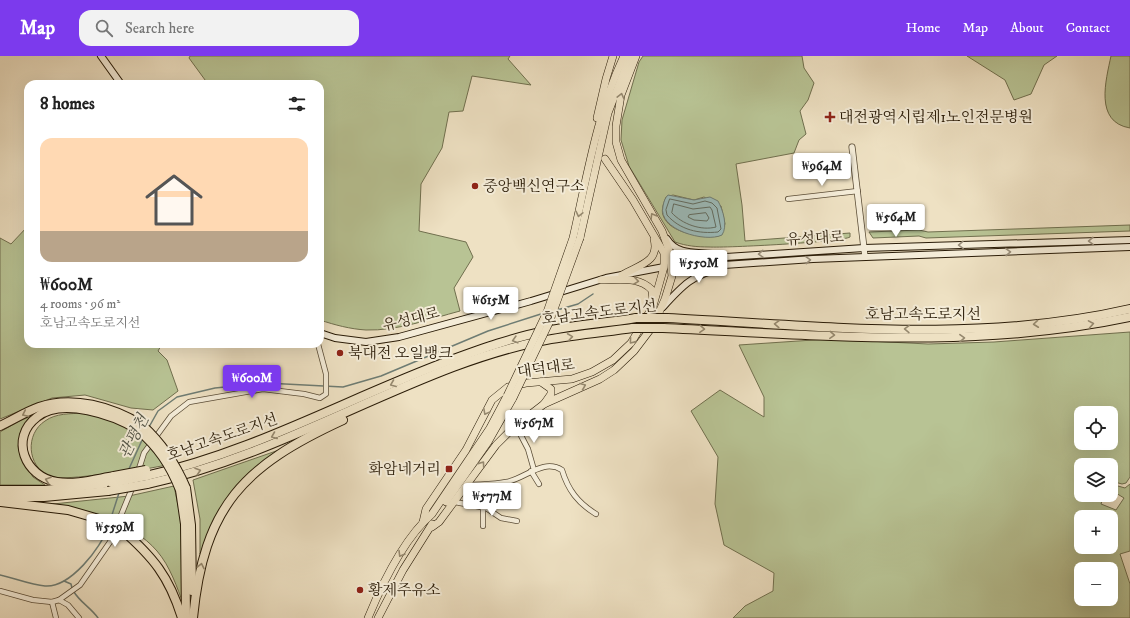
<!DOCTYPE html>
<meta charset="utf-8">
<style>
:root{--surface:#fff;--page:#f2f2f2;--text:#222;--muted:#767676;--accent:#7c3aed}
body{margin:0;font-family:"IM FELL DW Pica","Noto Serif KR",serif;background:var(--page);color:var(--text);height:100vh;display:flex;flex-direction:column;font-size:15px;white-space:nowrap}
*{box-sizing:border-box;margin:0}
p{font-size:13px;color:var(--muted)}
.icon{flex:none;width:22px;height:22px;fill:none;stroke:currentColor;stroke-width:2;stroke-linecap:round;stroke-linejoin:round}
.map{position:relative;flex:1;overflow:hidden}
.drawer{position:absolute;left:24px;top:24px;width:300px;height:268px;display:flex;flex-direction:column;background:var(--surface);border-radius:12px;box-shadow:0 4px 16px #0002}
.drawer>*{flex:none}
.fabs{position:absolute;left:1074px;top:350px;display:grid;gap:8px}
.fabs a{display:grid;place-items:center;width:44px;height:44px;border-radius:8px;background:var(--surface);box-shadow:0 4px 16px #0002;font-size:20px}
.price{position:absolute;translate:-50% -34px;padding:0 9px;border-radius:4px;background:#fff;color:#222;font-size:13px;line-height:26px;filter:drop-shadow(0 1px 2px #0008)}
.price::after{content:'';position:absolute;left:50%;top:24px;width:12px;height:9px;margin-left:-6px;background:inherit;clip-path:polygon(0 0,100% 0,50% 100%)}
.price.selected{background:var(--accent);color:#fff}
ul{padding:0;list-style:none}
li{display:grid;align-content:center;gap:8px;height:212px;padding:0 16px}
li span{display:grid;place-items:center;height:124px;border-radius:12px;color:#555}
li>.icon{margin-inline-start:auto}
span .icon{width:72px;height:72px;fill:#fffc;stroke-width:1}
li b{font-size:17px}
h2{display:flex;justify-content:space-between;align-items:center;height:48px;padding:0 16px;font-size:17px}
header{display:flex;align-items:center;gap:24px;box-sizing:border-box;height:56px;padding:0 20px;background:var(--accent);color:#fff}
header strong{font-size:19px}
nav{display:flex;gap:22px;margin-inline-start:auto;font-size:14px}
.search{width:280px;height:36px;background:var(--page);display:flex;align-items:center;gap:10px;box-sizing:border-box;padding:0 14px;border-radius:12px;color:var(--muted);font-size:15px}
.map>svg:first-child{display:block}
.green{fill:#b8c394;stroke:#706f4e;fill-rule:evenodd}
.water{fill:#9cbcbb;stroke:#6e7c73}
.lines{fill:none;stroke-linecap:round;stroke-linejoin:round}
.shore{stroke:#626c61;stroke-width:1}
.stream{stroke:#6e7c73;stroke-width:1.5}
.minor-casing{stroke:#5a4c36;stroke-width:6}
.tertiary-casing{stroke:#5a4c36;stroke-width:7}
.secondary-casing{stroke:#291b07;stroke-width:8}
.primary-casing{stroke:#291b07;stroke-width:8}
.motorway-casing{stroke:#291b07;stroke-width:10}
.minor{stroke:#f4ecd8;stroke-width:4.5}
.tertiary{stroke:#f4ecd8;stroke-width:5.5}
.secondary{stroke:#f4ecd8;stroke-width:6}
.primary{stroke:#eee1c3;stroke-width:7}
.motorway{stroke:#eee1c3;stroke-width:8}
.primary-bridge-casing{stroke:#291b07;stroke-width:8;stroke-linecap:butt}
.motorway-bridge-casing{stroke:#291b07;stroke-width:10;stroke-linecap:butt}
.primary-bridge{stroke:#eee1c3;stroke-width:7}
.motorway-bridge{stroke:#eee1c3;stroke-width:8}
.oneway{stroke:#95886e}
.oneway2{stroke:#998e7a}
.poi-dot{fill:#8f2418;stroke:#f4ecd8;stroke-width:1.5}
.labels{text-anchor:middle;stroke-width:4;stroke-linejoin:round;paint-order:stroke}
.poi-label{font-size:15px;fill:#291b07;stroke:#f4ecd8;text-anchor:start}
.street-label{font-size:15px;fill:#291b07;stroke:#f4ecd8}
.water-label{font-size:16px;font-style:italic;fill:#515346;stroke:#f4ecd8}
</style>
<header>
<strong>Map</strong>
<div class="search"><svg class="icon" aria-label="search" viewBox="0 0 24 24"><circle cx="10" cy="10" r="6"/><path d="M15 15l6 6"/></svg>Search here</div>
<nav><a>Home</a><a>Map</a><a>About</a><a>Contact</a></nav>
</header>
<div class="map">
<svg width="1130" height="562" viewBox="0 0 1130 562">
<rect width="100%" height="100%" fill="#eee1c3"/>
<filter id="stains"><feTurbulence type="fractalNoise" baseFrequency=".005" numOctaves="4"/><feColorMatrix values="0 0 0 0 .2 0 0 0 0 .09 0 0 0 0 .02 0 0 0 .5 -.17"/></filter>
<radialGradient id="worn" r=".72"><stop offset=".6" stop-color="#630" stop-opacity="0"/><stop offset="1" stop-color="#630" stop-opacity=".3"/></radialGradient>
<g class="green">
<path d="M190 0H510L508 3 531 29 472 20 463 55 449 56 442 92 421 128 419 175 466 186 473 201 454 232 460 255C430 263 397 275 366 274 350 273 335 269 320 264V28H208L189 2Z"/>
<path d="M643 0H802L804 12 814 27 808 44 800 55 806 78 799 84 794 97 736 108 742 149 745 185 850 177V181C842 186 726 192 709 191 697 191 686 190 675 186L629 110 621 84 622 64 639 6ZM673 139 694 144 704 141 721 150 725 168 719 180C702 181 669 178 663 159 661 154 664 146 666 141Z"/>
<polygon points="967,0 1057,0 1044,9 1031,38 1014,44 1005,24"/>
<path d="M1111 0H1130V72C1094 66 1106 24 1111 0Z"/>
<polygon points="1130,169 1130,175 926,182 919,180 873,182 869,176 919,174 928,176"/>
<polygon points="28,170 28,288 162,288 158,295 167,304 178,335 153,354 131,352 85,339 52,342 0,363 0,182 11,188"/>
<path d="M1130 276V421L1126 427 1122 428 1111 425V409H1081V439H1104L1101 448 1116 454 1124 442 1111 434V428L1125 432 1130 428V495L1120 498 1130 528V562H733L745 550 773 535 774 517 724 489 715 448 718 401 691 355 720 334 764 361V341L739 289 828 283 928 288 994 286ZM1081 357H1111V387H1081ZM1081 461H1111V491H1081ZM1081 513H1111V543H1081Z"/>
<path d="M83 357C109 362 129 370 149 387L137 413C121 415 62 426 49 420 27 410 25 378 45 365 56 357 70 358 83 357Z"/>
<polygon points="36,358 24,375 24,407 33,421 45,429 0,429 0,376 17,366"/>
<polygon points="152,390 167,409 140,414 145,398"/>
<path d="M279 394C262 407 243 420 230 438 217 455 209 478 200 498V463L193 424Z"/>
<path d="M174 430 182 469 184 550C177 531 170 510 157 495 131 465 89 456 53 448L129 440Z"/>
</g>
<path class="water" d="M668 139 694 144 710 141 718 145C723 154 728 170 722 179 706 187 657 174 663 150 664 145 665 142 668 139Z"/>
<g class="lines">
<g class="shore">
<path d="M670 143 693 148 705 145 712 147 717 152 721 173 718 176C699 178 680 174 667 159L666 154Z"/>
<path d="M674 148 693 153 710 151 712 154 716 171C701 175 682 168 672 157Z"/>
<polygon points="706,157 709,162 707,165 694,164 688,161 689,159"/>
</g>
<g class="stream">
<polyline points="557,254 578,248 593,238"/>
<polyline points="149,371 158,355 177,341 215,332 266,327 343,331 381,320 488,275 544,257"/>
<polyline points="128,415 143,382"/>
<polyline points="110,465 119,437"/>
<path d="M0 519C14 522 31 529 45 530 70 532 101 492 108 471"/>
<polyline points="64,525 71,528 72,532"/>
<path d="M74 536C80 546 91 552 98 562"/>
</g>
<g class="minor-casing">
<g id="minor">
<polyline points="788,143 858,135"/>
<polyline points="516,370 528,393 534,414"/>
<polyline points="531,415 539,428"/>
<polyline points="138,416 144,397 171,360 189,346 263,333 304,338 320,342 326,338 326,318 318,288"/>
<path d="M468 429C480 428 494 429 506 426 525 423 543 402 562 414 568 434 578 447 596 458"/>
<polyline points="455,446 486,452 501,462 517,465"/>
<polyline points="483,452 483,470"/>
<polyline points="0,535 33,544 52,546 59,544 68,549 79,562"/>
<polyline points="59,544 80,529 110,486 133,430"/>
<polyline points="52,546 56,562"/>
</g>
</g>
<g class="tertiary-casing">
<polyline id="tertiary" points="852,91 865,201"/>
</g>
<g class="secondary-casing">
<g id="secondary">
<polyline points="101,0 121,28"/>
<path d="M667 183C677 199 695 196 712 198"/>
<polyline points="1130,184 864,192 680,204 671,210 681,212 813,203 1130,191"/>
<path d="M663 251C682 230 693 218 722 212"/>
<polyline points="320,277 335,282 366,286 399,281 531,245 606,222 664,211"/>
</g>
</g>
<g class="primary-casing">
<g id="primary">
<polyline points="597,62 606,23 613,0"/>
<path d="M573 182C587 121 597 57 624 0"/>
<polyline points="580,182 608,57 630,0"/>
<path d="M622 219C639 209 660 206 654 183"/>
<path d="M601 224C619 224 639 220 652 234L653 245"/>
<polyline points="541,326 551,333 551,338 544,348"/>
<polyline points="446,446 488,386 513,342"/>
<polyline points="423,466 426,453 466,394 492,344 508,331 526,327 572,323 592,316 613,304 631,287 653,250 664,211 664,197 633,144 605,103"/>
<polyline points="432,471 439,466 496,389 513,372 544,348 600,323 614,314 634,295 653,270 665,243 672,220 669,194 662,175 621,104 616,86 616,70 621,39 636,0"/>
<path d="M368 562C382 528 403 483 432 458L490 372 507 340"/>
<polyline points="378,562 403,514 432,468"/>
</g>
</g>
<g class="motorway-casing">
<g id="motorway">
<path d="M667 262C821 270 978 288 1130 253"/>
<path d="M663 272C820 279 976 294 1130 261"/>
<path d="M0 370C13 364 25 356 39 351 73 339 112 351 142 369"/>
<path d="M114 420C96 423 75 429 57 426 25 421 9 382 37 361 62 341 114 359 138 374"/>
<path d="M146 420C254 396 348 342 451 304 481 293 514 281 546 275 576 269 606 267 636 262"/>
<path d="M147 428C255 405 350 350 453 311 483 300 514 290 546 284 574 279 604 276 633 272"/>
<polyline points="186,432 191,469 192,535"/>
<polyline points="0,434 45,434 112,427"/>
<polyline points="180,434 185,468 186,562"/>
<polyline points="0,441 44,441 108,435"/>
<polyline points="1,446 68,454 99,463"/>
<path d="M121 473C153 501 169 520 182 562"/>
<path d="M193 562C204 450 243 410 343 364"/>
</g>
</g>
<use href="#minor" class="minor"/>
<use href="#tertiary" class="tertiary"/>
<use href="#secondary" class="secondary"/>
<use href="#primary" class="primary"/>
<use href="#motorway" class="motorway"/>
<g class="primary-bridge-casing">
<g id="primary-bridge">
<polyline points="507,340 547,256 573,182"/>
<polyline points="513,342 549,267 580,182"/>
</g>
</g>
<g class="motorway-bridge-casing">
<g id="motorway-bridge">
<polyline points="636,262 667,262"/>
<polyline points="633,272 663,272"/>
<path d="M142 369C162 387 175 406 186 432"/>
<path d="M138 374C158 391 170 409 180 434"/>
<polyline points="114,420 146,414"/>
<polyline points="112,427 146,420"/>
<polyline points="108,435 147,428"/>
<polyline points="99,463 121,473"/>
</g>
</g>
<use href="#primary-bridge" class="primary-bridge"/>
<use href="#motorway-bridge" class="motorway-bridge"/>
</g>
<defs><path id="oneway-chevron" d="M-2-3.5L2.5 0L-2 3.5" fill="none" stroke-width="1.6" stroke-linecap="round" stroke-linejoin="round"/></defs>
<g class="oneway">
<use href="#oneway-chevron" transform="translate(621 40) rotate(-76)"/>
<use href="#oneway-chevron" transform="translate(579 158) rotate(103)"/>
<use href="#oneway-chevron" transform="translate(653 160) rotate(-121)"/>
<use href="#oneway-chevron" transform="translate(636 225) rotate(8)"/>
<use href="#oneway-chevron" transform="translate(777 268) rotate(-177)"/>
<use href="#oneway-chevron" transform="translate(1036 268) rotate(174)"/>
<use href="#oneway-chevron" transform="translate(1091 268) rotate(-10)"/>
<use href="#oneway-chevron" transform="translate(702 273) rotate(3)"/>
<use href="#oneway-chevron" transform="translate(907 273) rotate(-179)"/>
<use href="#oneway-chevron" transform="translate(832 279) rotate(3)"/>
<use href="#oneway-chevron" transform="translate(570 281) rotate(-8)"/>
<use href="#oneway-chevron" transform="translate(962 282) rotate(-2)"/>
<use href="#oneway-chevron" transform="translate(515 284) rotate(164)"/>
<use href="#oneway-chevron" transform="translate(632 285) rotate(129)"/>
<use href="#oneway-chevron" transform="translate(393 328) rotate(158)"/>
<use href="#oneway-chevron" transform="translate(583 330) rotate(-22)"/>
<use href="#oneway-chevron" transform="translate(486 356) rotate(118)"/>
<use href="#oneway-chevron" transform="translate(25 358) rotate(155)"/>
<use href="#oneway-chevron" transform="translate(274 380) rotate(158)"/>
<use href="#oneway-chevron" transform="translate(482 408) rotate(-55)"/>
<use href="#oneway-chevron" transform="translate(198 415) rotate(-17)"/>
<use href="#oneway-chevron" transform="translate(48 424) rotate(-162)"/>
<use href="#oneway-chevron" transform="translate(401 498) rotate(121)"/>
<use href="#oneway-chevron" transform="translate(201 510) rotate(-78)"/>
</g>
<g class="oneway2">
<use href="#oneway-chevron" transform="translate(1091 185) rotate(178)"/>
<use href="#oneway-chevron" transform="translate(961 189) rotate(178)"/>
<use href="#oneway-chevron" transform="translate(1008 196) rotate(-2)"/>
<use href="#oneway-chevron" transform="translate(761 198) rotate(176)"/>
<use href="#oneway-chevron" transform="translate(808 204) rotate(-3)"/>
</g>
<g class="poi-dot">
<path d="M828 55h4v4h4v4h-4v4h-4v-4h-4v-4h4z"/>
<circle cx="475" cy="130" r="4"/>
<circle cx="340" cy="297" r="4"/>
<rect x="445" y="409" width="8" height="8" rx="2"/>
<circle cx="360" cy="534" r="4"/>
</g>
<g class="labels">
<g class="poi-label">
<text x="839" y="66">대전광역시립제1노인전문병원</text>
<text x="483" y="135">중앙백신연구소</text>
<text x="348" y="302">북대전 오일뱅크</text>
<text x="441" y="418" text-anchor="end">화암네거리</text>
<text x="368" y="539">황제주유소</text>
</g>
<g class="street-label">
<text transform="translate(815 182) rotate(-3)" y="5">유성대로</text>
<text transform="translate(599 256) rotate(-7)" y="5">호남고속도로지선</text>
<text x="923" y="263">호남고속도로지선</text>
<text transform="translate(411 263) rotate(-14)" y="5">유성대로</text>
<text transform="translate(546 312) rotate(-8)" y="5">대덕대로</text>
<text transform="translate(222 381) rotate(-19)" y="5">호남고속도로지선</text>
</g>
<g class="water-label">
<text transform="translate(133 380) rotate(-63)" y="6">관평천</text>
</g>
</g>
<rect width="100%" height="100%" filter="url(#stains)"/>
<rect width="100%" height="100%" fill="url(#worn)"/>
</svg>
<div class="fabs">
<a><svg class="icon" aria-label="locate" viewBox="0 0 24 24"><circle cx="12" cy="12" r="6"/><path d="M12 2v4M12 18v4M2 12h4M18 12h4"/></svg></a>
<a><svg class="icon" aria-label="layers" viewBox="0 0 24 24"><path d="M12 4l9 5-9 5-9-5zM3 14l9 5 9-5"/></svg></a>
<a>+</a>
<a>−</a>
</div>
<b class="price" style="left:822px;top:131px">₩964M</b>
<b class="price" style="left:896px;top:182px">₩564M</b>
<b class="price" style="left:699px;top:228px">₩550M</b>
<b class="price" style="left:491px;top:265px">₩615M</b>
<b class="price selected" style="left:252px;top:343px">₩600M</b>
<b class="price" style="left:534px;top:388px">₩567M</b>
<b class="price" style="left:492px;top:461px">₩577M</b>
<b class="price" style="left:115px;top:492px">₩559M</b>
<section class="drawer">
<h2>8 homes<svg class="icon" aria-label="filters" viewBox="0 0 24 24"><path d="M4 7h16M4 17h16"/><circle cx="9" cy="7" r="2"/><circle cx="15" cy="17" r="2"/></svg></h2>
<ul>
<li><span style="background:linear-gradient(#ffd9b3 75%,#b9a48a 0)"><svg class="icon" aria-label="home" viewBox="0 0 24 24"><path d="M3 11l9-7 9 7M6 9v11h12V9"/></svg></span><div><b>₩600M</b><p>4 rooms · 96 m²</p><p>호남고속도로지선</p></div></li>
</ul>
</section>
</div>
